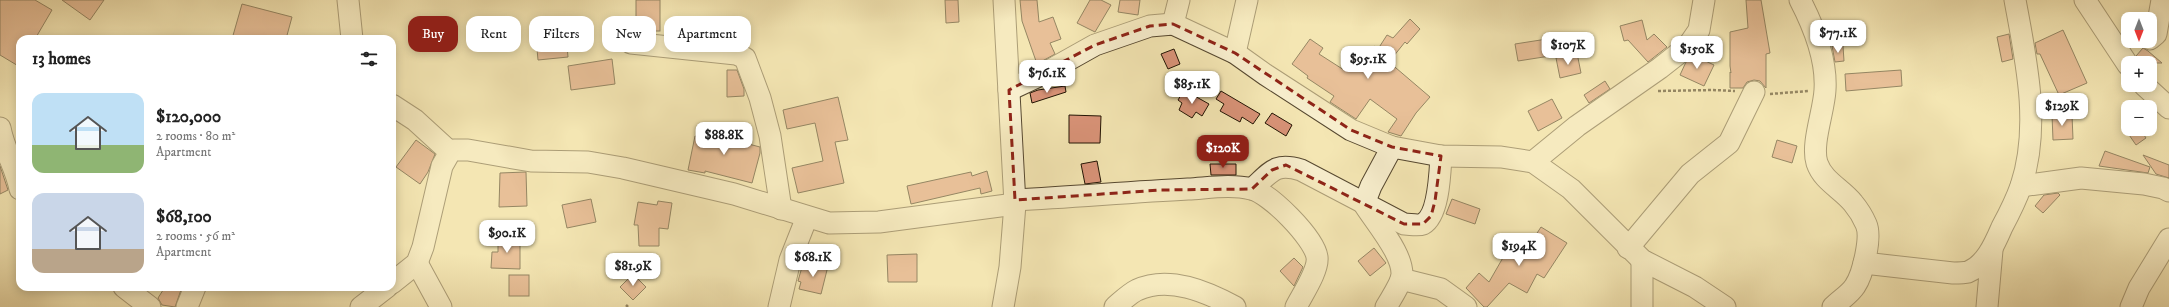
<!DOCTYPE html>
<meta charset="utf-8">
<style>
:root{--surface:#fff;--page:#f6f6f6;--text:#222;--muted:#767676;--accent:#8f2418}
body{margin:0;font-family:"IM FELL DW Pica",serif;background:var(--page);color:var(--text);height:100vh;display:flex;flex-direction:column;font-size:15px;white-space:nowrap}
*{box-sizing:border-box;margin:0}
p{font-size:13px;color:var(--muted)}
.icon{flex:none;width:22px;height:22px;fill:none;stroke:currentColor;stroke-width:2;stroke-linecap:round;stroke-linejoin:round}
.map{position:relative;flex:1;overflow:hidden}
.panel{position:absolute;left:16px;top:35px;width:380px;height:256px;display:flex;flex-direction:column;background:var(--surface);border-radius:12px;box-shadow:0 2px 10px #0003}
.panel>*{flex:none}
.guide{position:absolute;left:408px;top:16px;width:380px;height:36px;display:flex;gap:8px}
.needle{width:26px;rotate:180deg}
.buttons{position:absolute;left:2121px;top:12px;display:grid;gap:8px}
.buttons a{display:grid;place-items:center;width:36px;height:36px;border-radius:8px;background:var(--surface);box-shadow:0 2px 10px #0003;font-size:20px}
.price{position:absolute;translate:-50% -34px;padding:0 9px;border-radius:8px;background:#fff;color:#222;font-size:13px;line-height:26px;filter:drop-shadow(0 1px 2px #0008)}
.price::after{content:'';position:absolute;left:50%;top:24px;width:12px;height:9px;margin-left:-6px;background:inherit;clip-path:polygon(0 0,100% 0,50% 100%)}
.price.on{background:var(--accent);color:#fff}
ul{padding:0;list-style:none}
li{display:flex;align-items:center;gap:12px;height:100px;padding:0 16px}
li span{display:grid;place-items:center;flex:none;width:112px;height:80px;border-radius:12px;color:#555}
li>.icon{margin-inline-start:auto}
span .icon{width:48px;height:48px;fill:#fffc;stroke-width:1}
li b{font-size:17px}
h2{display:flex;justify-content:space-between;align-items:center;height:48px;padding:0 16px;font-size:17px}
.tag{padding:0 14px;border-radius:12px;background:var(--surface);box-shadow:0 2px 10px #0003;font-size:14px;line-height:36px}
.tag.on{background:var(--accent);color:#fff}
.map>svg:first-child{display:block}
.building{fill:#d99378;stroke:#221404}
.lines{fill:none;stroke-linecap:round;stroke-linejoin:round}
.minor-casing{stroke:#564830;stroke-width:23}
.path{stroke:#221404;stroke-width:2.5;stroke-dasharray:3 2;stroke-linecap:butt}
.minor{stroke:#f8efce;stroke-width:21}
.marked{fill:none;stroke:#8f2418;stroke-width:3;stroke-dasharray:8 5;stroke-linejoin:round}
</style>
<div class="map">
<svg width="2169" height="307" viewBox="0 0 2169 307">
<rect width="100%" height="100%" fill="#f4e6b3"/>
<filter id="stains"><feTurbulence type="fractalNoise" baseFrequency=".005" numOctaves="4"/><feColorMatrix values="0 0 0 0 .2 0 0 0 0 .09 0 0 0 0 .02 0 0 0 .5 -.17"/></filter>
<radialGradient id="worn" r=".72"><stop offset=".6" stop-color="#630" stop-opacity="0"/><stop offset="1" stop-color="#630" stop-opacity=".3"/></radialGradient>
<g class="building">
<polygon points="0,0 35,0 52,10 35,39 20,39 20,67 0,55"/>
<polygon points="62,0 104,0 90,20"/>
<rect x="636" y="0" width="24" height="31"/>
<polygon points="945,0 958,0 959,22 946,23"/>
<polygon points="1020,0 1037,0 1039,22 1053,17 1061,39 1050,43 1055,54 1037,64 1022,21"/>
<polygon points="1090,0 1101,0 1111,5 1095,32 1077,23"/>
<polygon points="1120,0 1140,0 1138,15 1118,12"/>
<polygon points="1746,0 1761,0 1770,53 1766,54 1766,88 1760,81 1754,80 1747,82 1743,88 1730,88 1730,72 1731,73 1730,66 1730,32 1748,28"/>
<polygon points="242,4 292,17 286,39 232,39"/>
<polygon points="1410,19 1420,29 1407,44 1405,42 1389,62 1430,97 1416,113 1401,136 1388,132 1397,119 1370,99 1356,119 1330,102 1334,96 1307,78 1308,76 1292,64 1310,39 1323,48 1319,54 1344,70 1350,63 1356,68 1374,46 1378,49 1387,35 1393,38"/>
<polygon points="1642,20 1647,40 1654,34 1667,47 1648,62 1628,40 1624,41 1620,26"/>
<polygon points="666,27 685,28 684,37 666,35"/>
<polygon points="2063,30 2087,83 2059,95 2040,54 2037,54 2035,43"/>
<polygon points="2009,34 2013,59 2002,62 1997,37"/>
<polygon points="566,35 568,57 538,60 536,38"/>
<polygon points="1547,39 1550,56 1518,61 1515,44"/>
<polygon points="1832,46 1843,46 1844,61 1835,62"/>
<polygon points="2143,48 2148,51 2162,63 2140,63 2136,56"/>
<polygon points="1174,49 1180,64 1168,69 1161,54"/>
<polygon points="1577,53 1581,73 1560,78 1556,58"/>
<polygon points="1695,56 1714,65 1704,86 1680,75 1686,62"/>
<polygon points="612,59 615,84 571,90 568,66"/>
<polygon points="727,70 737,70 744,89 744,96 727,97"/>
<polygon points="1901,70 1902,86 1846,91 1845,74"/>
<polygon points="1605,81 1610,89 1589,103 1584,95"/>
<polygon points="1065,86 1066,92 1032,103 1030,93 1038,90"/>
<polygon points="1184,90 1209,104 1202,116 1196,112 1192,118 1179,110 1182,103 1178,100"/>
<polygon points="1221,91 1260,114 1253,124 1242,117 1240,122 1220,111 1224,104 1216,99"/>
<polygon points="838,97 848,140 835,142 844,183 798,193 792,168 823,161 815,123 787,129 783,110"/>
<polygon points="1552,99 1562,118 1538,131 1528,111"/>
<polygon points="1272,113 1292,125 1286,136 1265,123"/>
<polygon points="1069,115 1101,116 1100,143 1069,143"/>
<polygon points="2052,115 2072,115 2073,139 2053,140"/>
<polygon points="703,125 719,131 718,136 760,147 760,153 752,183 705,171 705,173 688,170 695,136 699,137"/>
<polygon points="2125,129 2140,129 2146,138 2136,145"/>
<polygon points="416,140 435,154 428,172 420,184 396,167"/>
<polygon points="1777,140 1797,146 1792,163 1772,157"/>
<polygon points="2105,151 2150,167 2148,173 2099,166"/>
<polygon points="2143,155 2169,165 2169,178 2156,174"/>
<polygon points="1097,161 1101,182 1085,184 1081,164"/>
<polygon points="1210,164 1236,164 1236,175 1211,175"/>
<polygon points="0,166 8,190 0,194"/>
<polygon points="987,171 992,191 981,194 980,188 911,204 907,186 971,172 972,176"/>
<polygon points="526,172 527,206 499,207 500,173"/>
<polygon points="2058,193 2060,195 2043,213 2035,206 2044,195"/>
<polygon points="591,199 596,222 567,228 562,205"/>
<polygon points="1452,199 1480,209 1475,224 1446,214"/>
<polygon points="658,201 672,203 668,229 659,228 659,246 639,246 638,225 634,225 638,202 657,205"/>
<polygon points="1541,227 1567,243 1544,278 1537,274 1527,293 1509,283 1487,307 1484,307 1466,288 1479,273 1489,282 1512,242 1526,250"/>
<polygon points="498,237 520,237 520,269 491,268 492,252 498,252"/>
<polygon points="1374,248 1386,263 1370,276 1358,261"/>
<polygon points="917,254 917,282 888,282 887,255"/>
<polygon points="1294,258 1303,267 1294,286 1280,271"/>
<polygon points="809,261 828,266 821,294 799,289 801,282 798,281 802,267 807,268"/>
<polygon points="633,274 646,287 633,300 620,287"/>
<rect x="509" y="275" width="20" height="21"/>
<polygon points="165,287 182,287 175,307 162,305 158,298"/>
</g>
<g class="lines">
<g class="minor-casing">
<g id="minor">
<polyline points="348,0 352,39"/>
<path d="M1800 0C1814 27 1827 59 1825 90 1824 111 1811 144 1817 163 1823 181 1842 189 1853 203 1858 209 1863 217 1866 224 1872 237 1863 274 1855 286 1850 294 1840 300 1833 307"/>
<polyline points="2085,0 2128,65"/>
<polyline points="1173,24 1179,0"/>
<polyline points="2150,39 2156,34 2162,0"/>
<polyline points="631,43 736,54 745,58 760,98 770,136 781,209"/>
<polyline points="1235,53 1247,0"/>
<polyline points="2144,85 2169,108"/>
<polyline points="1009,90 1045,73 1095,45 1150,26 1173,24 1235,53 1266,75 1351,130 1392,147 1441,156 1501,157 1533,162 1571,189 1642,260 1695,287 1725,307"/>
<polyline points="392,105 415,120 450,152"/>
<path d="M0 128C4 150 16 168 20 189"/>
<polyline points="1533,162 1577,126 1660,68 1688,46 1699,30 1704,0"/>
<polyline points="2021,186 2081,178 2144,184 2163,188 2169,191"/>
<path d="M1252 189C1271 172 1275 162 1301 170L1404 224C1410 224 1418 226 1423 224 1439 215 1440 172 1441 156"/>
<path d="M1015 200C1073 197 1130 192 1188 189 1208 188 1232 184 1251 189 1270 193 1314 238 1317 257 1319 270 1302 295 1296 307"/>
<polyline points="1628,248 1690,174 1729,143 1754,92"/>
<polyline points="1642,260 1642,307"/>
<polyline points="417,263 441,307"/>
<path d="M1864 263 1953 273C1957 273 1964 273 1968 272 1986 265 1995 243 2002 227 2009 214 2016 200 2021 186 2041 126 2026 60 2015 0"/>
<polyline points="1401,279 1441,289 1466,307"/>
<polyline points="392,283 417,263 423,247 442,166 450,152 454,150 468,150 531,161 588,162 623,168 734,194 829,223 879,222 1015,204"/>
<polyline points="124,287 150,307"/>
<polyline points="187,307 195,287"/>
<polyline points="361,307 387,287"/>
<polyline points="779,307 790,260 807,217"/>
<polyline points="1003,307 1010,267 1015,204 1004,0"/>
<path d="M1115 307C1122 301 1129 294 1137 290 1169 275 1207 292 1235 307"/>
<path d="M1386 307C1391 299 1397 289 1401 280 1408 259 1375 222 1364 204L1371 186 1392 147"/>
<polyline points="1987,307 1992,250"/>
<polyline points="2131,307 2139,288 2169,239"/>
</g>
</g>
<g class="path">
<polyline points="1658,91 1713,90 1735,91"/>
<polyline points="1770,94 1809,91"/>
<polyline points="626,305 628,307"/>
</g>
<use href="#minor" class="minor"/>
</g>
<path d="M0 0H2169V307H0ZM1173 24 1235 53 1351 130 1392 147 1441 156 1435 201 1431 216 1423 224H1404L1286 165 1272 170 1252 189 1161 190 1015 200 1009 90 1095 45 1150 26Z" fill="#f4e6b3" fill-opacity=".55" fill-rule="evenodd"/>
<path class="marked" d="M1173 24 1235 53 1351 130 1392 147 1441 156 1435 201 1431 216 1423 224H1404L1286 165 1272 170 1252 189 1161 190 1015 200 1009 90 1095 45 1150 26Z"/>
<rect width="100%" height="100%" filter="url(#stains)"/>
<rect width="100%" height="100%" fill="url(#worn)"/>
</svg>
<div class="buttons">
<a><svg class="needle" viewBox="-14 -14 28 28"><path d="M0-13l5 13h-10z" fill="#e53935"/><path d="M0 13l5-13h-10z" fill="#767676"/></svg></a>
<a>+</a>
<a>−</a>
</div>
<b class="price" style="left:1838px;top:54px">$77.1K</b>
<b class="price" style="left:1568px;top:66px">$107K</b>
<b class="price" style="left:1697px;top:70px">$150K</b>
<b class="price" style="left:1368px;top:80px">$95.1K</b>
<b class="price" style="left:1047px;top:94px">$76.1K</b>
<b class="price" style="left:1192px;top:105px">$85.1K</b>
<b class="price" style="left:2062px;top:127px">$129K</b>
<b class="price" style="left:724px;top:156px">$88.8K</b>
<b class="price on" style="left:1223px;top:169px">$120K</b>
<b class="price" style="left:507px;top:254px">$90.1K</b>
<b class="price" style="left:1519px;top:267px">$194K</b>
<b class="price" style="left:813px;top:278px">$68.1K</b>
<b class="price" style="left:633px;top:287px">$81.9K</b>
<div class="guide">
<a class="tag on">Buy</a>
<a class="tag">Rent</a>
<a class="tag">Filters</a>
<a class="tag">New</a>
<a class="tag">Apartment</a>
</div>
<section class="panel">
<h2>13 homes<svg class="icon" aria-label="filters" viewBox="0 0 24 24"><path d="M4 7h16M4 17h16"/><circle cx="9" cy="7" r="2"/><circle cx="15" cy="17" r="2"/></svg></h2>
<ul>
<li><span style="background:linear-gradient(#bfe0f5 65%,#8fb573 0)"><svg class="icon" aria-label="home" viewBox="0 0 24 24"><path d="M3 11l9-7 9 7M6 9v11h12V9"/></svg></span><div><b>$120,000</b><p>2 rooms · 80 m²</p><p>Apartment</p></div></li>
<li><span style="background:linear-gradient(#c9d6e8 70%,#b9a48a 0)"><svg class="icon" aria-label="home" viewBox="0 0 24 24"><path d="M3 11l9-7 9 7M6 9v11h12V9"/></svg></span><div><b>$68,100</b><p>2 rooms · 56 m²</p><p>Apartment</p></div></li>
</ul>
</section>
</div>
